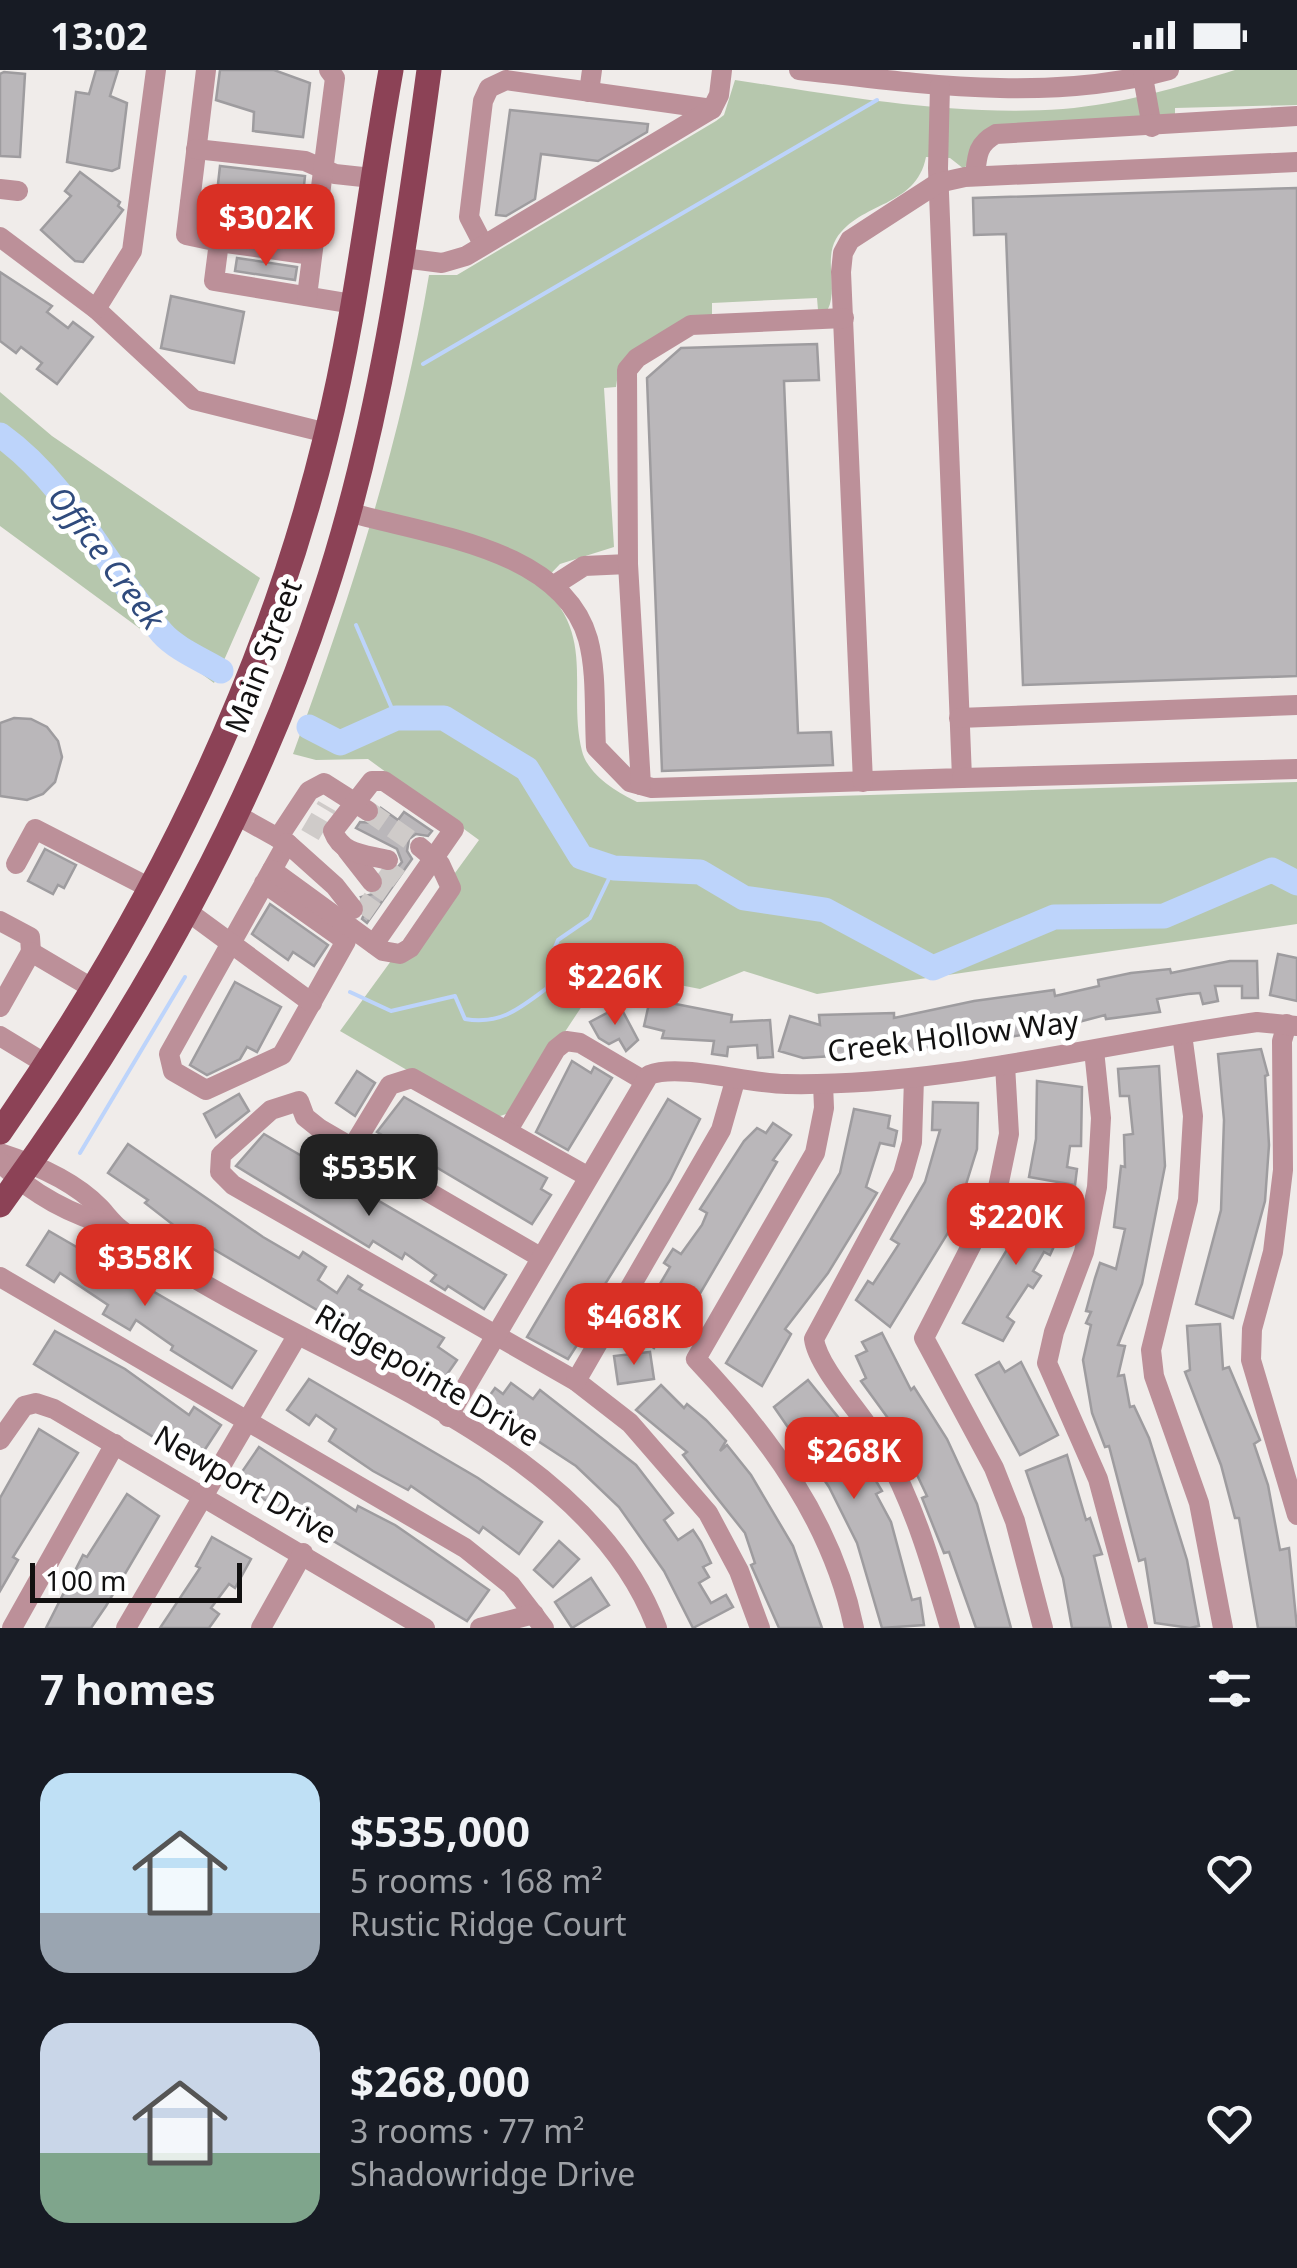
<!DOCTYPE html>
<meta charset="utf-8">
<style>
:root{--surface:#171b24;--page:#242831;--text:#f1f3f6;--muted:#9ea1a6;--accent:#d93025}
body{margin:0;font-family:"Noto Sans",sans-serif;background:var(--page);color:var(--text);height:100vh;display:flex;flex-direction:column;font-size:38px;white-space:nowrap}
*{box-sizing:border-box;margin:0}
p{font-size:32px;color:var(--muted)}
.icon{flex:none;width:55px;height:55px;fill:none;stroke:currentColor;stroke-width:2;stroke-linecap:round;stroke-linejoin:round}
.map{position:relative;height:1558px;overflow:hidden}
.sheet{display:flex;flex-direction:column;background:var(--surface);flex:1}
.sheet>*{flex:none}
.scale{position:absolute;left:30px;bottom:25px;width:212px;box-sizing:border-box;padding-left:10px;border:5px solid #121111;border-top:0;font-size:28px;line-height:35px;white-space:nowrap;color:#121111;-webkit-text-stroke:8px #fff;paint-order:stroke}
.price{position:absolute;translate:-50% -85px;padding:0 22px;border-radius:20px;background:var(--accent);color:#fff;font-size:32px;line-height:65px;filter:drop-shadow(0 2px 5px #0008)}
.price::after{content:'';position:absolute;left:50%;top:60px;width:30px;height:22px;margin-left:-15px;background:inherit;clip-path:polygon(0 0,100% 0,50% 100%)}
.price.active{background:#222;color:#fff}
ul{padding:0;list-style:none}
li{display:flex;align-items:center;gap:30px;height:250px;padding:0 40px}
li span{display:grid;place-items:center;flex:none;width:280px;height:200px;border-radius:30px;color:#555}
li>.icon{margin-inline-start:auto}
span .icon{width:120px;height:120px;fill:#fffc;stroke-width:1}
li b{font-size:42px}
h2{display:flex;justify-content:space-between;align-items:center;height:120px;padding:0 40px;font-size:42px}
.status{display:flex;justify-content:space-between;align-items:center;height:70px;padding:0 50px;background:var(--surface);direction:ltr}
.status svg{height:28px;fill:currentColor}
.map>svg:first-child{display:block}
.green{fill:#b6c7ad}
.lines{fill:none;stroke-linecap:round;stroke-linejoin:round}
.stream{stroke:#bdd4fb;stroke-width:4}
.river{stroke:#bdd4fb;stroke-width:25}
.building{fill:#bab7ba;stroke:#9e9c9f;stroke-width:2.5}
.minor-tunnel{stroke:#cfcbc9;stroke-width:20;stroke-dasharray:20 10;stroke-linecap:butt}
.minor{stroke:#bc9099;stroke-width:20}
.major{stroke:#8c4256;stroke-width:25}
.labels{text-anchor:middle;stroke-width:10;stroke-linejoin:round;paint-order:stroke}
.street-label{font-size:30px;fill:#121111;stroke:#fff}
.water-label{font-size:32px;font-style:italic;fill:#304b7d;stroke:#fff}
</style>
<div class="status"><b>13:02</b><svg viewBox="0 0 49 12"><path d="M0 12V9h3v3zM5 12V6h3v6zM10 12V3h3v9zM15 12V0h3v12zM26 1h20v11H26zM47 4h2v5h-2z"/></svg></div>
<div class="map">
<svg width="1297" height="1558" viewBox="0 0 1297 1558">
<rect width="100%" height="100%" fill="#f0ecea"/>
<g class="green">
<path d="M1235 0H1297V35L1175 38V51L990 61 964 99 950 88 926 87C916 138 860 131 836 169 824 190 838 218 828 239L818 240 817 228 712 233V246L619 296 616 317 604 318 614 477 560 494 540 515C597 564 567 621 582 681 588 705 617 722 637 732L1297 712V854L817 924 744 901 700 919 659 911 582 936 512 1042 491 1049 340 961 479 770 368 689 316 690 293 684C351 525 401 372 429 205H457L716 51 724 45 735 10C843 26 954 47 1063 39 1122 34 1180 17 1235 0Z"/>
<polygon points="0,322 52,366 260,508 214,613 0,456"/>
</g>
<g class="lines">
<g class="stream">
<polyline points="423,294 877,30"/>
<polyline points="356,555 396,648"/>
<path d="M350 922 391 941 455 926 465 949C500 955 519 939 547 918L551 887 558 870 590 848 614 798"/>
<polyline points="80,1083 185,907"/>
</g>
<g class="river">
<path d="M0 365C71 416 106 498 162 563 176 579 203 590 221 601"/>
<polyline points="309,657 340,673 396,648 444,648 527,699 581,787 614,798 700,802 744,828 825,840 933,898 1054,847 1164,846 1272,800 1297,813"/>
</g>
</g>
<g class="building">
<polygon points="96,0 118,0 110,26 127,33 119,98 112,101 67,92 76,22 89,24"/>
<polygon points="220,0 274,0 310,13 303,67 253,61 254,42 216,30"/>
<polygon points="4,2 25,4 20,87 0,86 0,4"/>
<polygon points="510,40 648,54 647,62 598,91 541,84 535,129 506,146 496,145"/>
<polygon points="220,96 305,106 302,134 217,123"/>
<polygon points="80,102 120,132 118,136 123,140 83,192 75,191 41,160 71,126 65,121"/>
<polygon points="1297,118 1297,606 1023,615 1006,164 974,165 973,128"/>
<polygon points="237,188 297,197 295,210 235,201"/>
<polygon points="0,202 52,236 47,242 68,258 73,252 93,267 57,314 37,299 42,293 21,277 16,283 0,271"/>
<polygon points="171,226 244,242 234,293 161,278"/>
<polygon points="817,274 819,310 784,311 798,663 831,662 833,695 662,701 647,308 681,278"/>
<polygon points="14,648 31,649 47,657 58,671 62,687 55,712 43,724 27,730 0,726 0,653"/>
<polygon points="381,738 398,750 404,742 432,761 428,766 416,764 409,769 407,781 412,789 367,853 362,849 367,838 361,827 381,822 386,811 382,803 393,803 402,792 397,779 356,758 360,752 375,753"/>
<polygon points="45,779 76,795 64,818 58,815 53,824 28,811"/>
<polygon points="270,834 328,875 314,896 293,882 288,890 252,864"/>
<polygon points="1278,884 1297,888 1297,931 1270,925"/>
<polygon points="1230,891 1257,891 1258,928 1242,928 1242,916 1215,916 1218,931 1203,934 1200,923 1188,924 1157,929 1160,942 1106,949 1105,945 1045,961 1043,951 1019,955 1021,965 1005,968 1004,961 980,965 981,972 966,974 964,962 937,966 938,975 897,983 881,985 880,972 848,975 848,985 803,988 779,981 790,946 820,955 819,945 894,943 894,948 974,931 1054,920 1055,926 1099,916 1098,910 1131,903 1170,899 1171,903"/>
<polygon points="235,912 281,937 257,982 247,977 240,989 207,1005 190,995"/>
<polygon points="650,929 732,945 731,952 770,950 773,987 758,988 757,975 728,977 727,986 712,984 714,971 662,968 664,961 644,956"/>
<polygon points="620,936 638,970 626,981 619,969 609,974 599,968 590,952"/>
<polygon points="1261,979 1268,1005 1265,1006 1269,1075 1265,1131 1233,1248 1196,1234 1221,1140 1224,1050 1218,984"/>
<polygon points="572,991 591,1003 594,997 612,1008 568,1080 536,1062"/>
<polygon points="1159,996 1165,1096 1142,1214 1118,1275 1125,1276 1118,1306 1124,1305 1130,1337 1134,1336 1149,1368 1187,1490 1199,1556 1190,1558 1155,1553 1145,1489 1139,1491 1109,1376 1105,1377 1092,1343 1083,1290 1091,1255 1086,1253 1091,1242 1086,1241 1095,1208 1100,1193 1116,1199 1125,1159 1114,1157 1121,1096 1125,1097 1124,1065 1133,1064 1129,1026 1120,1026 1118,999"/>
<polygon points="357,1001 375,1013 355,1046 336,1033"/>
<polygon points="1037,1011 1082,1017 1081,1076 1070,1076 1067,1097 1077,1099 1075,1115 1029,1107 1036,1069"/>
<polygon points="239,1024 249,1041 216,1067 204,1044"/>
<polygon points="404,1027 547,1108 541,1119 551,1125 532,1154 377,1062"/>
<polygon points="668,1029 700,1049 670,1110 597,1227 600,1229 583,1256 588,1258 568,1289 527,1267"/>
<polygon points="933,1032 978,1033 977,1079 954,1153 890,1257 856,1230 868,1211 873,1214 899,1174 891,1169 925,1112 940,1060 932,1060"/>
<polygon points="854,1039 890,1046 888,1058 897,1061 894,1076 880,1073 866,1117 877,1123 828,1203 785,1259 791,1264 762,1316 726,1293 840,1103"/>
<polygon points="773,1053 791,1065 773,1090 777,1092 681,1256 672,1250 654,1278 631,1263 670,1197 664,1193 673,1179 681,1184 702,1155 707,1143 700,1139 744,1071 757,1058 766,1063"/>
<polygon points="264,1064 506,1205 484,1239 448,1216 445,1220 431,1211 436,1205 405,1183 402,1189 373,1171 369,1177 236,1096"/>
<polygon points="128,1074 263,1167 299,1188 303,1182 326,1197 318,1210 337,1223 348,1206 362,1215 359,1219 444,1268 438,1277 457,1290 441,1313 176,1157 145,1133 148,1130 108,1103"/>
<polygon points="1028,1121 1060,1133 1051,1156 1061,1161 1050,1185 1044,1182 1033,1201 1041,1206 1033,1218 1028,1215 1007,1247 1014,1252 1003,1271 963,1253 1014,1168"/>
<polygon points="49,1161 256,1281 232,1318 171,1280 173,1276 136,1250 130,1260 103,1244 108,1235 60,1203 54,1212 27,1195"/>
<polygon points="1220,1254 1223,1299 1229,1297 1260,1370 1254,1374 1268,1415 1280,1480 1289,1478 1297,1558 1258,1558 1239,1448 1235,1448 1221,1395 1185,1302 1190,1300 1187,1256"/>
<polygon points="55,1261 125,1299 189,1345 194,1337 221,1355 196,1393 34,1294"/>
<polygon points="882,1263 911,1320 914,1317 947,1369 977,1434 1011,1558 976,1558 949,1482 944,1483 922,1428 927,1426 910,1390 906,1392 894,1370 901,1366 861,1311 866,1308 856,1286 867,1281 862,1272"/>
<polygon points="650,1282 654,1309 618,1314 614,1286"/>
<polygon points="999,1292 1005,1302 1021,1292 1058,1365 1020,1385 976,1305"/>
<polygon points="309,1309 478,1408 542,1452 519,1484 483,1457 479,1463 411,1416 408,1420 373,1401 329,1371 336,1359 316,1345 309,1355 287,1340"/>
<polygon points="808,1310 838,1347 882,1421 876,1424 891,1452 912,1530 920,1528 924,1555 882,1558 857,1473 829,1417 774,1337"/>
<polygon points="511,1313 533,1329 540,1320 636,1395 673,1443 664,1450 678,1470 693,1460 701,1472 711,1493 703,1497 709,1507 699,1513 711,1533 726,1525 733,1537 693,1558 664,1501 619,1437 576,1396 483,1335 495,1318 503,1324"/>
<polygon points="661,1315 684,1338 687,1334 706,1350 726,1371 720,1381 727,1375 751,1405 793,1476 822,1558 779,1558 751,1495 755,1493 745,1463 683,1385 687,1382 636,1340"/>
<polygon points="39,1359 78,1383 13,1487 18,1490 0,1521 0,1428"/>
<polygon points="259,1377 356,1441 358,1436 395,1455 489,1520 467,1551 235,1412"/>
<polygon points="1067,1385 1086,1450 1090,1448 1102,1484 1094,1486 1111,1558 1072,1558 1063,1508 1026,1401"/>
<polygon points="127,1424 159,1446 106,1536 91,1558 46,1558 83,1485 87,1487"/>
<polygon points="212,1467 251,1489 235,1518 229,1514 211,1538 219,1544 209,1558 160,1558 200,1498 196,1496"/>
<polygon points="559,1471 579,1489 553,1517 534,1500"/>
<polygon points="591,1508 609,1535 572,1558 555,1532"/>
</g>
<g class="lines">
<g class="minor-tunnel">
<polyline points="368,741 420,777"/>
<polyline points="310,765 327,736"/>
<polyline points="383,797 399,809"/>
<polyline points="372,812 388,823"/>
<polyline points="359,831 375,842"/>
</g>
<g class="minor">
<polyline points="206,0 186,165 219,172 214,211 353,234"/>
<path d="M799 0C922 14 1047 33 1169 0"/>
<polyline points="1143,7 1152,57"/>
<polyline points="589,22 592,0"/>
<polyline points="196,79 305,91 335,104 372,108"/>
<path d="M975 106C977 86 977 74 996 64L1297 46"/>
<polyline points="0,119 18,121"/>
<polyline points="190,133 318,150"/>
<polyline points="0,167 96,239 194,330 327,363"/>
<polyline points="219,172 312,185"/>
<polyline points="483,174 469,147 483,31 489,18 506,10 712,39"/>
<polyline points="403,188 442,193 466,186 712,39 719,25 722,0"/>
<polyline points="307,226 335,8 329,0"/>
<polyline points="96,239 132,181 156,0"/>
<path d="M348 442C428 465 562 478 588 569 597 602 594 643 596 677L630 712 652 718 962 708 938 98 940 16"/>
<polyline points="556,514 584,496 628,494"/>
<polyline points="959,648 1297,635"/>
<polyline points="962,708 1297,699"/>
<polyline points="863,712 841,202 843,183 850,170 938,113 965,107 1297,92"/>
<polyline points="641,715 628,494 627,300 637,288 691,255 844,248"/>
<polyline points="235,744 287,773 169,984 173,1001 206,1020 282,985 346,871 264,813"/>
<polyline points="278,768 309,721 324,713 368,741"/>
<polyline points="287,773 335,816 353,839"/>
<polyline points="347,780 372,812"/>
<polyline points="16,794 35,759 152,819"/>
<polyline points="272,800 383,881 400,884 410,878 451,818 440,794 420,777"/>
<polyline points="187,841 312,933"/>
<polyline points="0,851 30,867 31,882"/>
<path d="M374 874 454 759 384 711H372L333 761C342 785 365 784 388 790"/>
<polyline points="0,937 31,882 92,918"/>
<polyline points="1287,954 1282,971 1283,1100 1273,1182 1252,1259 1251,1290 1297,1445"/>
<polyline points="1182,964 1193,1046 1188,1130 1151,1280 1154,1306 1199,1433 1223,1558"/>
<polyline points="0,966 46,994"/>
<polyline points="1094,980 1101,1048 1097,1117 1084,1182 1054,1262 1047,1293 1098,1409 1138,1558"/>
<polyline points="1005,995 1009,1064 996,1127 924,1268 994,1398 1015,1451 1043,1558"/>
<path d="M914 1008 912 1072 903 1104 814 1269C818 1299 866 1348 883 1379 915 1436 932 1496 950 1558"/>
<path d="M823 1014 824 1038 815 1083 696 1289C768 1365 833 1453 854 1558"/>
<polyline points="508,1060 556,979 566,971 580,973 643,1010"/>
<polyline points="352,1078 390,1015 412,1008 587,1106"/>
<path d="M0 1083C34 1094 74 1111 99 1137 106 1144 112 1153 120 1159 141 1176 166 1191 189 1205 343 1300 590 1377 657 1558"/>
<path d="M0 1092C31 1124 73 1146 116 1157"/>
<polyline points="540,1187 320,1059 305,1047 299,1031 271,1040 221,1085 220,1102 233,1115 576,1311 630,1353 708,1443 739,1501 760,1558"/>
<polyline points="0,1207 465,1478 511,1515 544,1558"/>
<polyline points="576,1311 721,1060 735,1011"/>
<path d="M448 1347 649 1005C680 993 749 1014 786 1014 945 1017 1101 973 1257 952L1297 956"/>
<polyline points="0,1370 24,1336 36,1333 54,1339 425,1558"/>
<polyline points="12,1558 115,1374"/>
<polyline points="126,1558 297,1266"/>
<polyline points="261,1558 303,1483"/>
<polyline points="480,1558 534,1544"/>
</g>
<g class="major">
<path d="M0 1062C147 851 265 616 326 366 356 246 369 122 391 0"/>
<path d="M0 1135C135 950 252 745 323 528 380 357 405 177 429 0"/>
</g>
</g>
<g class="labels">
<g class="street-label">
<text transform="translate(264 586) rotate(-69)" y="10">Main Street</text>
<text transform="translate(953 967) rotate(-7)" y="10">Creek Hollow Way</text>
<text transform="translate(427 1306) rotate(30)" y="10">Ridgepointe Drive</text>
<text transform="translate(245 1415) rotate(30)" y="10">Newport Drive</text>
</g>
<g class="water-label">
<text transform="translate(106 488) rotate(53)" y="11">Office Creek</text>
</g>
</g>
</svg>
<div class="scale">100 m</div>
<b class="price" style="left:266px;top:199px">$302K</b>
<b class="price" style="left:615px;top:958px">$226K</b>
<b class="price active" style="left:369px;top:1149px">$535K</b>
<b class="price" style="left:1016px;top:1198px">$220K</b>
<b class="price" style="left:145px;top:1239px">$358K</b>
<b class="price" style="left:634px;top:1298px">$468K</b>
<b class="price" style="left:854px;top:1432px">$268K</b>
</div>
<section class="sheet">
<h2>7 homes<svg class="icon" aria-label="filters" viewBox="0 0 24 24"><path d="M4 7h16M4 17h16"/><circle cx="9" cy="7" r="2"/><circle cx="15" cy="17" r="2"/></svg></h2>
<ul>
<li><span style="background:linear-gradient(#bfe0f5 70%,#9aa5b1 0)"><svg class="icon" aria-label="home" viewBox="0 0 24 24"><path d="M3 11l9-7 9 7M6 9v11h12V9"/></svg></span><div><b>$535,000</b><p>5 rooms · 168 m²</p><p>Rustic Ridge Court</p></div><svg class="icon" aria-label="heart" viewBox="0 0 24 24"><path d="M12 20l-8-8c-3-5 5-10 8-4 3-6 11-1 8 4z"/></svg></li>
<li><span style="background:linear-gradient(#c9d6e8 65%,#7fa58c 0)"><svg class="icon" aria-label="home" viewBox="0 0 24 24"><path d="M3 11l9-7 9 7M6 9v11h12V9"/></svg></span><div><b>$268,000</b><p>3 rooms · 77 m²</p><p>Shadowridge Drive</p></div><svg class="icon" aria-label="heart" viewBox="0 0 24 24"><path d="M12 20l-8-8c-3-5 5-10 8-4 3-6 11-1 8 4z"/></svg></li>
</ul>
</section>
